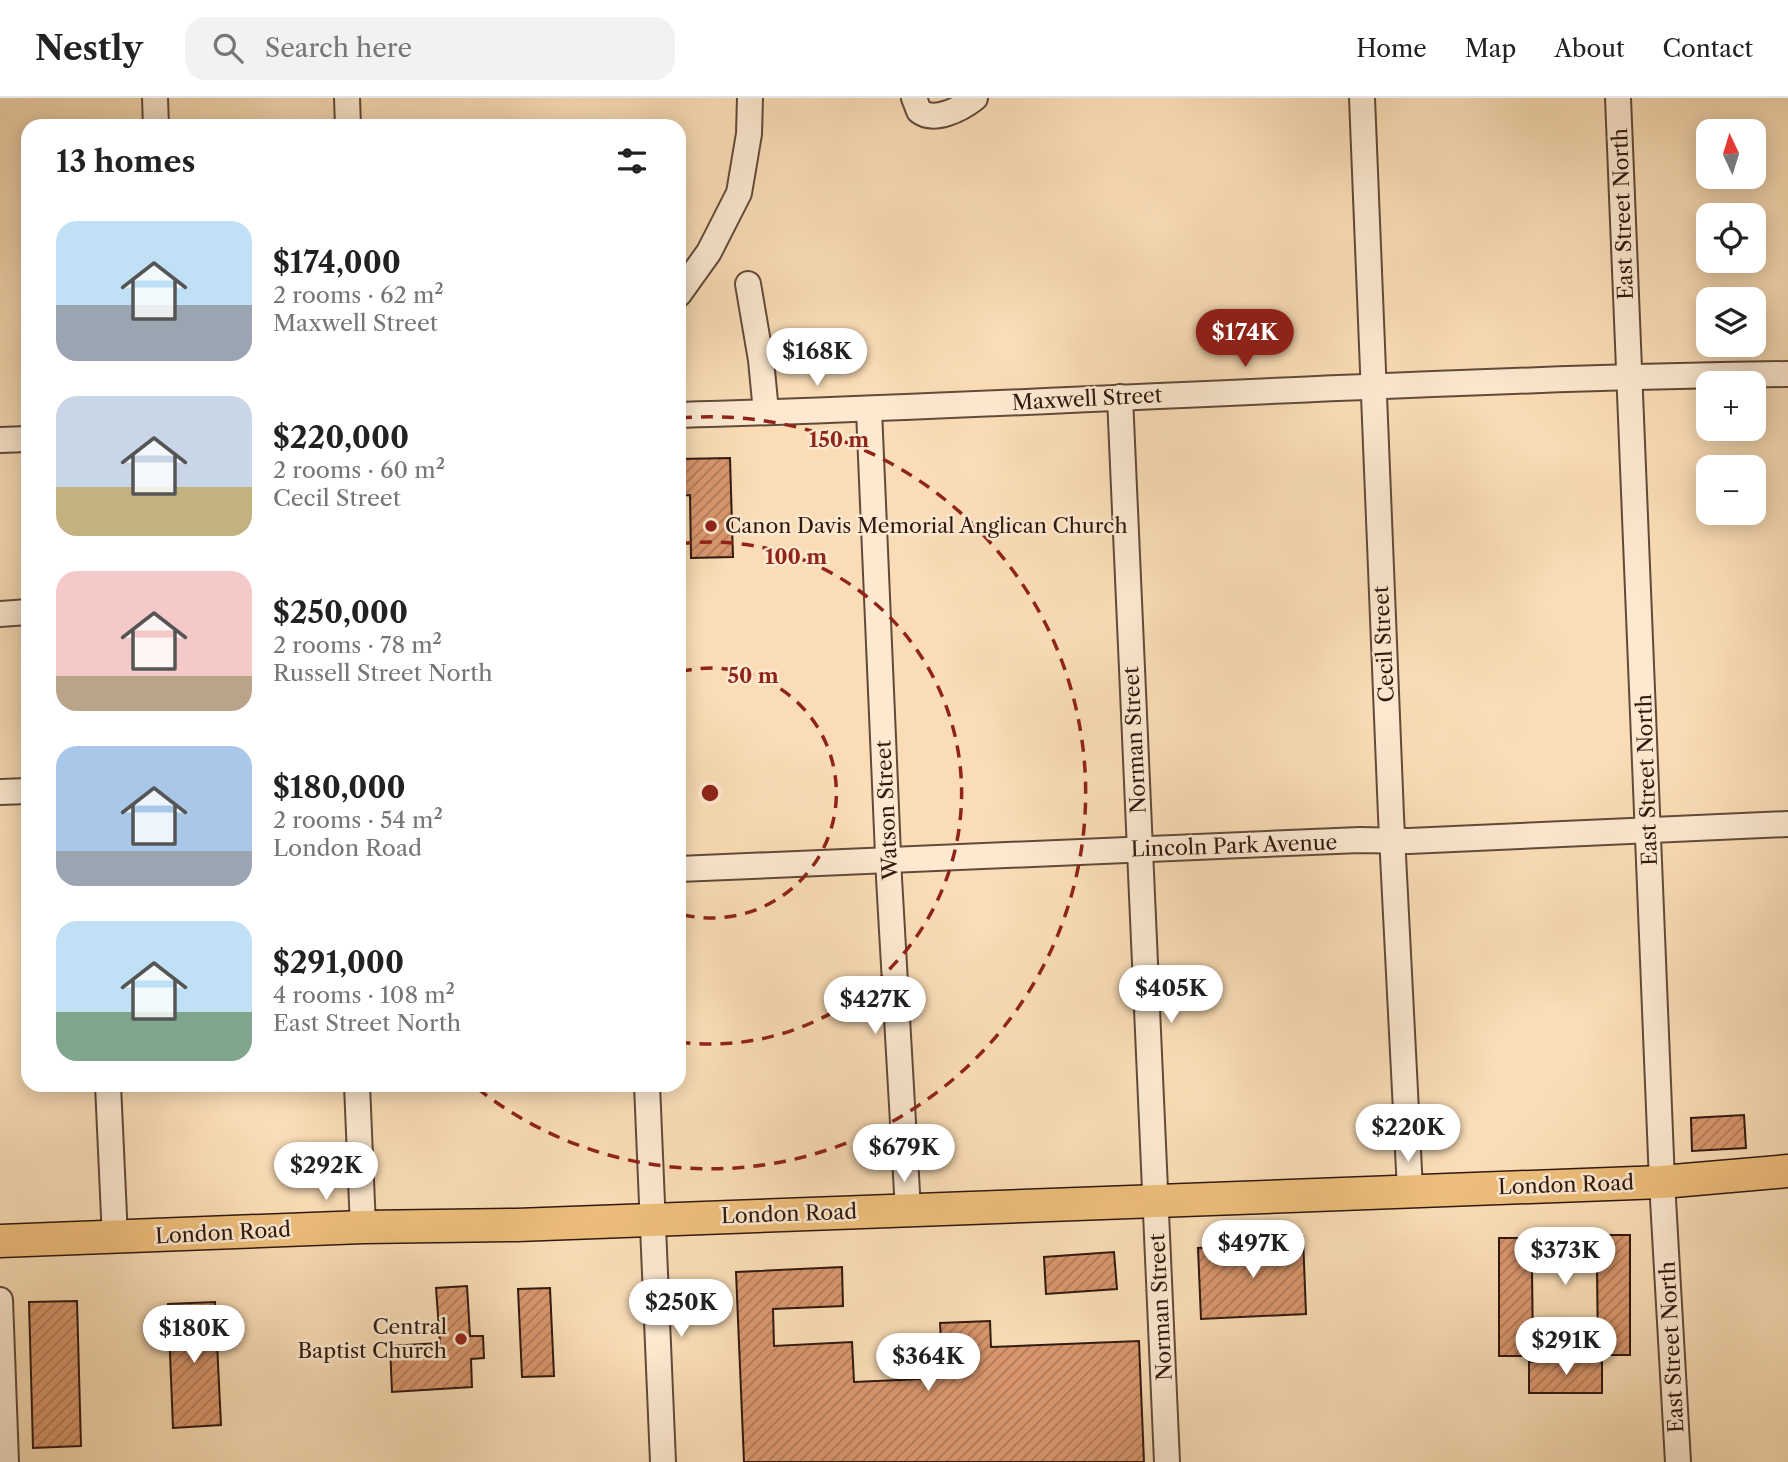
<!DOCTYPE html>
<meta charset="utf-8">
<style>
:root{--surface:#fff;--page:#f2f2f2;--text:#222;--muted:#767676;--line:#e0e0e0;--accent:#8f2418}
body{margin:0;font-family:"Libre Caslon Text",serif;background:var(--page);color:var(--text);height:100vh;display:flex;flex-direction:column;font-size:26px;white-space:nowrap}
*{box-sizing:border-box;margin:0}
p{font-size:23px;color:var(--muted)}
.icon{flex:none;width:38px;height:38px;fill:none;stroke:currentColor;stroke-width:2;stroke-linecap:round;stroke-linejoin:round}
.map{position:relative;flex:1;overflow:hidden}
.sheet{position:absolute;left:21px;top:21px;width:665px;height:973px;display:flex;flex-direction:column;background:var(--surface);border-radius:21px;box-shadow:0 4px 18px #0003}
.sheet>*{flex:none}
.needle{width:46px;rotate:356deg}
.controls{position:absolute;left:1696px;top:21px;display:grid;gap:14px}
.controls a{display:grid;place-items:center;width:70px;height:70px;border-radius:14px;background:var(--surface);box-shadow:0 4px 18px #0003;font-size:35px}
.price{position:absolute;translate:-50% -60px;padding:0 16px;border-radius:24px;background:#fff;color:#222;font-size:23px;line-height:46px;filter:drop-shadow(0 2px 4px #0008)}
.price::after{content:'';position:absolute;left:50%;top:42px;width:21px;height:16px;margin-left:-10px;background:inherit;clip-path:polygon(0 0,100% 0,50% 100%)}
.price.current{background:var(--accent);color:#fff}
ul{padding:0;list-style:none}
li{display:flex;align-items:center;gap:21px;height:175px;padding:0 35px}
li span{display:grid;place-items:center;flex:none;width:196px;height:140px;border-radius:21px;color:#555}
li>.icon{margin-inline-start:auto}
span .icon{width:84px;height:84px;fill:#fffc;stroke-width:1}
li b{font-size:30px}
h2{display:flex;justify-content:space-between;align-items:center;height:84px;padding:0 35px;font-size:30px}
header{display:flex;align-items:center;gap:42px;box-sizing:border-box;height:98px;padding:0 35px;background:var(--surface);border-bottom:2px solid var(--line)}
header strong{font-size:33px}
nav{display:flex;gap:38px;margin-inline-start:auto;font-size:24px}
.search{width:490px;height:63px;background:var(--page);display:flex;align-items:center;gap:18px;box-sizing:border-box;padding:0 24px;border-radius:21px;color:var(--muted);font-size:26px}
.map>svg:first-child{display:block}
.building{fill:url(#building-hatch);stroke:#301910;stroke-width:2}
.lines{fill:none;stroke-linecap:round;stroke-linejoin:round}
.minor-casing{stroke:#624a3a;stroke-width:28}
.major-casing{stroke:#301910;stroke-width:35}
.minor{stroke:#fce9d0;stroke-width:24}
.major{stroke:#edbe7b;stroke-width:32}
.ring{fill:none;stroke:#8f2418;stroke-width:3.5;stroke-dasharray:12 9}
.poi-dot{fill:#8f2418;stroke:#fce9d0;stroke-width:2.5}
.labels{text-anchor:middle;stroke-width:5;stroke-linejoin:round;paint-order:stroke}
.street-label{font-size:21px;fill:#301910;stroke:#fce9d0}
.poi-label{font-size:21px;fill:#301910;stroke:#fce9d0;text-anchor:start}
.centre{fill:#8f2418;stroke:#fce9d0;stroke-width:3.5}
.ring-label{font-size:21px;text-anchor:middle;font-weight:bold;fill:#8f2418;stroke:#fce9d0;stroke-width:5;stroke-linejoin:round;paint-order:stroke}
</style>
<header>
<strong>Nestly</strong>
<div class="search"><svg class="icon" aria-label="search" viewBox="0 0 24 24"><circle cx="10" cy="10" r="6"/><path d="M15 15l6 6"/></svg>Search here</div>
<nav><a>Home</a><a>Map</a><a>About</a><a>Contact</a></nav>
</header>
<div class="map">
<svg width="1788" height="1364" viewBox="0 0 1788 1364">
<defs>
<pattern id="building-hatch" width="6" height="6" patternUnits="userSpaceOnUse" patternTransform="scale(1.75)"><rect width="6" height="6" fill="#da976e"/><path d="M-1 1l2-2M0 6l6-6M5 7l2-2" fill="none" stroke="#b17a59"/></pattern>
</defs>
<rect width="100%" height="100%" fill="#faddb6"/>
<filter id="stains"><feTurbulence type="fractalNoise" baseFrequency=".00286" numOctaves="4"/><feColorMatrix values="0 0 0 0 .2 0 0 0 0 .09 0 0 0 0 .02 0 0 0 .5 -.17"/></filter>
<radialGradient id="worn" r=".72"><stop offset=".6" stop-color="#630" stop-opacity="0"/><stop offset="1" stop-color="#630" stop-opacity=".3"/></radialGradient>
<g class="building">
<polygon points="730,360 733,459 691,460 690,397 679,398 679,361"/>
<polygon points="1744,1017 1746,1050 1692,1053 1691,1020"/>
<polygon points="1571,1137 1630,1137 1630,1257 1598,1257 1597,1168 1553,1168 1532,1170 1533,1258 1499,1258 1499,1140 1571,1140"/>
<polygon points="1303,1139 1306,1216 1201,1221 1198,1150 1262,1147 1262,1140"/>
<polygon points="1114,1154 1117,1191 1046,1196 1044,1159"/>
<polygon points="842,1169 843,1208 773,1211 774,1248 852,1244 854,1284 943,1280 940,1225 990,1223 991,1249 1139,1243 1144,1364 744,1364 736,1174"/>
<polygon points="467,1188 470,1238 483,1238 484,1260 471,1261 472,1289 392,1294 390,1248 440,1245 436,1190"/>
<polygon points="550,1190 554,1278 522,1279 518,1191"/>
<polygon points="77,1203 81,1348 33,1350 29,1204"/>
<polygon points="215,1204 221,1327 173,1330 168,1206"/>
<polygon points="1602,1263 1602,1295 1529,1295 1529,1264"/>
</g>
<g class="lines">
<g class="minor-casing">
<g id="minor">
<polyline points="155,0 156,28"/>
<polyline points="347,0 348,28"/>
<path d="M914 0 919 13C934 25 961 11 975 0"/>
<polyline points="1362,0 1391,718 1410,1092"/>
<polyline points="1618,0 1662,1084 1678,1364"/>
<polyline points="748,186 761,262 766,314"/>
<polyline points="679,196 709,154 739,95 749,36 750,0"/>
<polyline points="1120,299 1167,1364"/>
<polyline points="869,312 889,780 908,1112"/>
<path d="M679 317C1049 307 1418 281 1788 276"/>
<polyline points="0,342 28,341"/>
<polyline points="0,516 28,514"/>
<polyline points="0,694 28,693"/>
<polyline points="679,771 1360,742 1409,743 1788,726"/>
<polyline points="108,987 115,1140"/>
<polyline points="357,987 363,1129"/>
<polyline points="647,987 663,1364"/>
<polyline points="0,1202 6,1364"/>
</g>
</g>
<g class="major-casing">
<polyline id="major" points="0,1143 363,1129 517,1127 1662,1084 1788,1073"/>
</g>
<use href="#minor" class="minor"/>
<use href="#major" class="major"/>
</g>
<g class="ring">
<path d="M680 574A125 125 0 1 1 680 816"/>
<path d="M679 446A251 251 0 1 1 679 944"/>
<path d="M680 320A376 376 0 1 1 473 987"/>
</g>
<g class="poi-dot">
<circle cx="711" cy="428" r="7"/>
<circle cx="461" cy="1241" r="7"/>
</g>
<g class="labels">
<g class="street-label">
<text transform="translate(1623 116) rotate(-92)" y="7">East Street North</text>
<text transform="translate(1087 301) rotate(-3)" y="7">Maxwell Street</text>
<text transform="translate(1384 546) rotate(-93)" y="7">Cecil Street</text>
<text transform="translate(1135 642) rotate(-93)" y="7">Norman Street</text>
<text transform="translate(1647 682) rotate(-92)" y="7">East Street North</text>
<text transform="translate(887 712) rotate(-93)" y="7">Watson Street</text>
<text transform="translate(1234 748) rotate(-2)" y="7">Lincoln Park Avenue</text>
<text transform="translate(1566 1087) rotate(-2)" y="7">London Road</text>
<text transform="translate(789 1116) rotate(-2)" y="7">London Road</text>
<text transform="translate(223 1135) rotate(-3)" y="7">London Road</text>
<text transform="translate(1161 1209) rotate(-93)" y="7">Norman Street</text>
<text transform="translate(1672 1249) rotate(-93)" y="7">East Street North</text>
</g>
<g class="poi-label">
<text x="725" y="435">Canon Davis Memorial Anglican Church</text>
<text x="447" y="1236" text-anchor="end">Central<tspan x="447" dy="24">Baptist Church</tspan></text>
</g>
</g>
<circle cx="710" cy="695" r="10" class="centre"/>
<g class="ring-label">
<text x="839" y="349">150 m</text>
<text x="796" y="466">100 m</text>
<text x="753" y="585">50 m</text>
</g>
<rect width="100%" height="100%" filter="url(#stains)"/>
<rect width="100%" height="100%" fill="url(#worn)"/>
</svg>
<div class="controls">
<a><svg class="needle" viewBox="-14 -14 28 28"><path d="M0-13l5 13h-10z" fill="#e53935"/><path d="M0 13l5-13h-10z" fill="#767676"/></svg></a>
<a><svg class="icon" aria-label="locate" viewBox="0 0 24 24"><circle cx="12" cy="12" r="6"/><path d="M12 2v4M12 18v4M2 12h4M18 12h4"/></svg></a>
<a><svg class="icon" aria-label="layers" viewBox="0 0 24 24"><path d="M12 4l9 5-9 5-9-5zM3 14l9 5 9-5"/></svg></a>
<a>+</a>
<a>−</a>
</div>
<b class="price current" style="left:1245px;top:271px">$174K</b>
<b class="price" style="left:817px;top:290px">$168K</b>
<b class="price" style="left:1171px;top:927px">$405K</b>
<b class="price" style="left:875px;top:938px">$427K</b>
<b class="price" style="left:1408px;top:1066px">$220K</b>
<b class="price" style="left:904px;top:1086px">$679K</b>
<b class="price" style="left:326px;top:1104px">$292K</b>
<b class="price" style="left:1253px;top:1182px">$497K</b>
<b class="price" style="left:1565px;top:1189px">$373K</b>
<b class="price" style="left:681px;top:1241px">$250K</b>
<b class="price" style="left:194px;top:1267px">$180K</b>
<b class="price" style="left:1566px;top:1279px">$291K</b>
<b class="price" style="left:928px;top:1295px">$364K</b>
<section class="sheet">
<h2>13 homes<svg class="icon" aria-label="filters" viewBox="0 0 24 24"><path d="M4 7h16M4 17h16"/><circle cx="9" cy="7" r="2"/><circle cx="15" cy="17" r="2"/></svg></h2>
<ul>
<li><span style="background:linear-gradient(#bfe0f5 60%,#9aa5b1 0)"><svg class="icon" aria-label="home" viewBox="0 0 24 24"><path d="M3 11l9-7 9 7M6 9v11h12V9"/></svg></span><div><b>$174,000</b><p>2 rooms · 62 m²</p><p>Maxwell Street</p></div></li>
<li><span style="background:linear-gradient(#c9d6e8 65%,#c2b280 0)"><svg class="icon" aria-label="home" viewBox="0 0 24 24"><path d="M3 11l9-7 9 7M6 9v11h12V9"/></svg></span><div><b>$220,000</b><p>2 rooms · 60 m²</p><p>Cecil Street</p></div></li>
<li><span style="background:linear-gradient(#f6c9c9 75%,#b9a48a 0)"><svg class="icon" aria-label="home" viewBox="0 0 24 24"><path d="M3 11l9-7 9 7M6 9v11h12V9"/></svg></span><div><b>$250,000</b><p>2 rooms · 78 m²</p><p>Russell Street North</p></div></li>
<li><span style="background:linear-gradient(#a9c7e8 75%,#9aa5b1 0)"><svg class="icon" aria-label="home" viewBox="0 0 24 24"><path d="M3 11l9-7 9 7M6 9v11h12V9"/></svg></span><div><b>$180,000</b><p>2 rooms · 54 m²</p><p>London Road</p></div></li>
<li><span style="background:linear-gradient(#bfe0f5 65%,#7fa58c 0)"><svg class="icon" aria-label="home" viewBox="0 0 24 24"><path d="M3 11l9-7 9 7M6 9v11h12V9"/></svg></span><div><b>$291,000</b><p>4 rooms · 108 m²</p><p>East Street North</p></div></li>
</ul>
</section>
</div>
